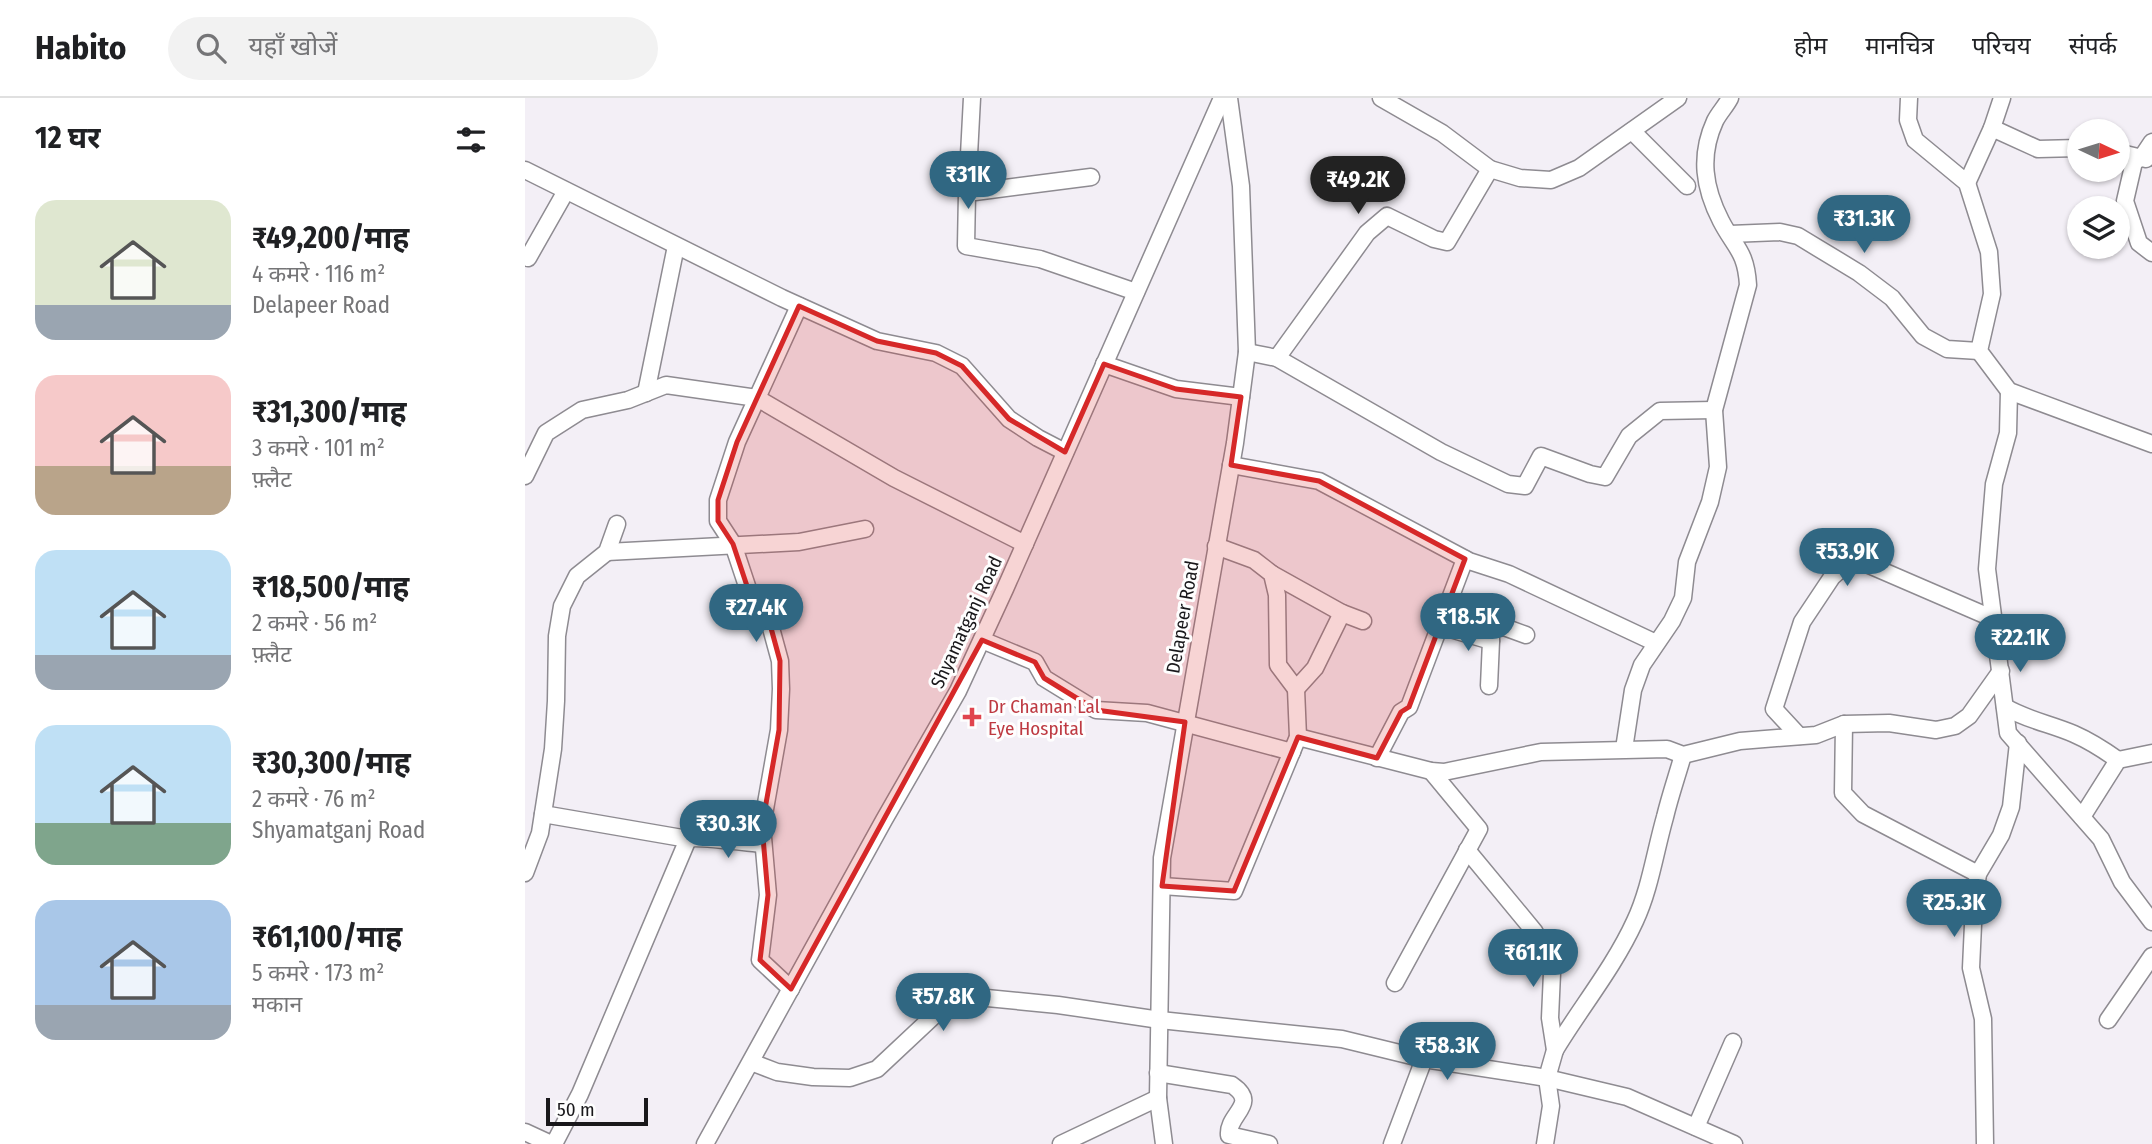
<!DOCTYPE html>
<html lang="hi">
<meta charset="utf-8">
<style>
:root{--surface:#fff;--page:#f2f2f2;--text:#202124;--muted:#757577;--line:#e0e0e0;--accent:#306782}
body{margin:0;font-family:"Fira Sans Condensed","Noto Sans Devanagari",sans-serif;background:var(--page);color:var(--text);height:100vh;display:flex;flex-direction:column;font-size:26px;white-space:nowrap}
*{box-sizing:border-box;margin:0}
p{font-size:23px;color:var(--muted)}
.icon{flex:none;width:38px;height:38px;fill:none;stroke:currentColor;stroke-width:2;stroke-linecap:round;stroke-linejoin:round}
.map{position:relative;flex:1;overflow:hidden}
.details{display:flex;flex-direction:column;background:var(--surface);width:525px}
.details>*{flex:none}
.needle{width:46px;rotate:94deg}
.fabs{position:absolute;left:1542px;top:21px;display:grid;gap:14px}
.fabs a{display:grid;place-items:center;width:63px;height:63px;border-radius:50%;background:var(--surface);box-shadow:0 2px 5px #0004;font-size:35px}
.scale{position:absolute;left:21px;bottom:18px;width:102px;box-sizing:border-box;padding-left:7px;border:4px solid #19181b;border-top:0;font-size:19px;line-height:24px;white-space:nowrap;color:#19181b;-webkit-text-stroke:5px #fefefe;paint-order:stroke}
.price{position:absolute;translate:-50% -60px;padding:0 16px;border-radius:24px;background:var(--accent);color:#fff;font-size:23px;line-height:46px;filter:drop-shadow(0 2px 4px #0008)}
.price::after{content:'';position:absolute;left:50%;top:42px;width:21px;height:16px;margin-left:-10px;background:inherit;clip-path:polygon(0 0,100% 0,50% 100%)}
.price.active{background:#222;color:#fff}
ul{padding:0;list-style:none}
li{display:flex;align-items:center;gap:21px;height:175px;padding:0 35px}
li span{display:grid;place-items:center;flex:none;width:196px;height:140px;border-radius:21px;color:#555}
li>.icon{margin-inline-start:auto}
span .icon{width:84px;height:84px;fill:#fffc;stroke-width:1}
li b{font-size:30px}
h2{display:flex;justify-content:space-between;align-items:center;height:84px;padding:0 35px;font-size:30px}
header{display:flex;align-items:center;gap:42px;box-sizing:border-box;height:98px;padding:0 35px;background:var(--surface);border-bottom:2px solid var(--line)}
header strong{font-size:33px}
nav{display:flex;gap:38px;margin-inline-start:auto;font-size:24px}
.search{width:490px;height:63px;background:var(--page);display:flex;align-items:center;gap:18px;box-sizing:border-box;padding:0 24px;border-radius:38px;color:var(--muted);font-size:26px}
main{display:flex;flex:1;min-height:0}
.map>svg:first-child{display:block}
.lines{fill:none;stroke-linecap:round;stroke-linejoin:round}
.minor-casing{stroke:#8e8b91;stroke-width:19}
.minor{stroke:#fff;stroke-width:16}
.marked{fill:#d62828;fill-opacity:0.2;stroke:#d62828;stroke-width:5;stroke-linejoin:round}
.health-dot{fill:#e0444e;stroke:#fefefe;stroke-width:2.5}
.labels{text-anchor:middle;stroke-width:6;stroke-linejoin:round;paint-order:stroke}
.street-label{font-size:19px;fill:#19181b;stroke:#fefefe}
.health-label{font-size:19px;fill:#be3a42;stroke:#fefefe;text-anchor:start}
</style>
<header>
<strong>Habito</strong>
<div class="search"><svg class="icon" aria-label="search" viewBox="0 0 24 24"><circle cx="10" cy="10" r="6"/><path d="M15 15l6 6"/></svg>यहाँ खोजें</div>
<nav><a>होम</a><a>मानचित्र</a><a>परिचय</a><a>संपर्क</a></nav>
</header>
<main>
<section class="details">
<h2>12 घर<svg class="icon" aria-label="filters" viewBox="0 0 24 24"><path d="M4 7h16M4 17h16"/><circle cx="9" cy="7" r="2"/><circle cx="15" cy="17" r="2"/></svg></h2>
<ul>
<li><span style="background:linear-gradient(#dfe7d0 75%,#9aa5b1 0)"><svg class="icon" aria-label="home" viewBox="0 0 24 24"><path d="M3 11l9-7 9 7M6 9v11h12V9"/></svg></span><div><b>₹49,200/माह</b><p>4 कमरे · 116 m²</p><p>Delapeer Road</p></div></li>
<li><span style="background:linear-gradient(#f6c9c9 65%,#b9a48a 0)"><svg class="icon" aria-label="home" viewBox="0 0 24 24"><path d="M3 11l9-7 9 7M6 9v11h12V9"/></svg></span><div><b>₹31,300/माह</b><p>3 कमरे · 101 m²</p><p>फ़्लैट</p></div></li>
<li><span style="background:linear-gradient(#bfe0f5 75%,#9aa5b1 0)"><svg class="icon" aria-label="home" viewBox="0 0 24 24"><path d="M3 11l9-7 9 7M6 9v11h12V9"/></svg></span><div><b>₹18,500/माह</b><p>2 कमरे · 56 m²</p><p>फ़्लैट</p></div></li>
<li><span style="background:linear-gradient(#bfe0f5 70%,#7fa58c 0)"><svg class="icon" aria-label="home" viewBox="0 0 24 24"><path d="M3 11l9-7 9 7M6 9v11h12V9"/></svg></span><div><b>₹30,300/माह</b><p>2 कमरे · 76 m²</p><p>Shyamatganj Road</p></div></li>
<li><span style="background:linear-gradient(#a9c7e8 75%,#9aa5b1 0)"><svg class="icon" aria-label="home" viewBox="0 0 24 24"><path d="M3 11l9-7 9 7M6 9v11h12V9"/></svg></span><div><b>₹61,100/माह</b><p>5 कमरे · 173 m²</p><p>मकान</p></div></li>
</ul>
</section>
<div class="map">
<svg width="1627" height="1046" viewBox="0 0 1627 1046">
<rect width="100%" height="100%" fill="#f3eff6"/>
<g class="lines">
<g class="minor-casing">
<g id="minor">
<polyline points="447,0 442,95 566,79"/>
<polyline points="856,0 917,35 965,71 995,80 1026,82 1054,70 1153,0"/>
<polyline points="1384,0 1383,22 1390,42 1442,85 1464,154 1467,196 1454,253 1484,293 1627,346"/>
<polyline points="1467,30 1513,51 1554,50"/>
<polyline points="1107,33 1162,88"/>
<polyline points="1627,44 1617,59 1609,64 1600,103 1614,145 1627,155"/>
<polyline points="1592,54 1621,61"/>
<polyline points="0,72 257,200 352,243 411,255 437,268 484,321 513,340 540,354"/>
<polyline points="1442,85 1467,30 1477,0"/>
<polyline points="442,95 441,148 515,161 611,194"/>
<polyline points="1205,136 1255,134 1273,138 1334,175 1367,200 1398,238 1422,251 1454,253"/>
<polyline points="3,160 41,93"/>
<polyline points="722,254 752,260 916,354 983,386 1000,388 1016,358 1065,376 1080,379 1104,338 1135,313 1189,312"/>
<polyline points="752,260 842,135 862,118 909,141 922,144 965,71"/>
<polyline points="579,266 651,291 716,299"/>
<polyline points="1484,293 1483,335 1469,386 1462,471 1483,635 1576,741 1597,784 1627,824"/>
<polyline points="121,295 151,148"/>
<polyline points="706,367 794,383 944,463 984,476 1131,545"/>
<polyline points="0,378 21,335 57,312 103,302 141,287 232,300 369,380 500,446"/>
<polyline points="691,448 729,462 747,476 752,497 753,567 771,591 790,570 817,515"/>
<polyline points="82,454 274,444 340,431"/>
<polyline points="747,476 817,515 838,523"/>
<polyline points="915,528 966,543 964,588"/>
<polyline points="457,542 510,564 519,580 571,612 622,615 767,654"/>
<polyline points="966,543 966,531 979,529 1001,537"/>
<path d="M1480 609C1502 622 1526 626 1549 636 1565 643 1579 652 1593 662"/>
<polyline points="1319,626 1318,695 1338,716 1453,776"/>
<polyline points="1274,638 1249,611 1277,524 1307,479 1325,463 1337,464 1469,521"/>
<polyline points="773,639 906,673 919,674 1016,654 1142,651 1158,657 1215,643 1291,637 1319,626 1364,625 1411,632 1430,628 1444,618 1476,573"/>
<path d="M1099 651 1108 592 1117 567 1147 523 1158 500 1162 464 1185 404 1193 369 1189 312 1223 187C1221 153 1210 150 1196 123 1179 90 1174 58 1190 23 1194 15 1201 8 1205 0"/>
<polyline points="852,660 876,614 884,609 940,461"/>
<path d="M18 716 163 741C171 738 225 745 238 746"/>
<polyline points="1557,719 1593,662 1627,655"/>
<polyline points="942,752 1009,833 1023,858 1027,875 1025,920 1030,952 1022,980 1026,1008 1020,1046"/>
<polyline points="0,775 15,735 28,651 31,603 32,538 37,508 52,478 82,454 92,426"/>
<polyline points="637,788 709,793 773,639 771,591"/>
<polyline points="870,885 954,731 906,673"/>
<polyline points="266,891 235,862 243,797 237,728 254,632 256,591 255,563 246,530 226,500 208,446 193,423 193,402 212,344 274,208"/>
<polyline points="1583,922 1627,858"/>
<path d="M1030 952C1056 909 1089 869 1110 823 1125 791 1130 754 1140 719 1145 698 1152 678 1158 657"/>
<polyline points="226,964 252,974 288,979 325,980 352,971 431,897 533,907 635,922 817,941 899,961 1022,980 1102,999 1209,1046"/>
<path d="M633 975 707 987C735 1006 702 1016 704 1037L744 1046"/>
<polyline points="1171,1029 1208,944"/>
<polyline points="0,1034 26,1046"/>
<polyline points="29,1046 55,996 163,741"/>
<polyline points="180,1046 359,722 433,593 480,491 697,0"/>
<polyline points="536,1046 633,1000"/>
<polyline points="639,1046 633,1000 637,760 710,345 722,254 716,88 704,0"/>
<polyline points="867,1046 899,961"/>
<polyline points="1460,1046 1458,921 1446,870 1449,805 1453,776 1476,737 1486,709 1493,645"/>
</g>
</g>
<use href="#minor" class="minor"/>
</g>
<path class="marked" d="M274 208 352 243 411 255 437 268 484 321 540 354 579 266 651 291 716 299 706 367 794 383 940 461 884 609 876 614 852 660 773 639 709 793 637 788 660 624 571 612 519 580 510 564 457 542 266 891 235 862 243 797 237 728 254 632 255 563 246 530 226 500 208 446 193 423V402L212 344Z"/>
<path class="health-dot" d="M443.5 608.5h7v7h7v7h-7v7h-7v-7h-7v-7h7z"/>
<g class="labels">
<g class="street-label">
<text transform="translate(657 519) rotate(-80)" y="7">Delapeer Road</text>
<text transform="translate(441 524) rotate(-65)" y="7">Shyamatganj Road</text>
</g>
<g class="health-label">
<text x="463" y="615">Dr Chaman Lal<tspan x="463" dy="22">Eye Hospital</tspan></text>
</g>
</g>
</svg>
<div class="fabs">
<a><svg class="needle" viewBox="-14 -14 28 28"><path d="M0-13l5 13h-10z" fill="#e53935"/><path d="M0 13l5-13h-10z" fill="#757577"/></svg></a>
<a><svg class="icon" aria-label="layers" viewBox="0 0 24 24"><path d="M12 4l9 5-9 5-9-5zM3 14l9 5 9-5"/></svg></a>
</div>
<div class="scale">50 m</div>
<b class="price" style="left:443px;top:113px">₹31K</b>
<b class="price active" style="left:833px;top:118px">₹49.2K</b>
<b class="price" style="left:1339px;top:157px">₹31.3K</b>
<b class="price" style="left:1322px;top:490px">₹53.9K</b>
<b class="price" style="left:231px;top:546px">₹27.4K</b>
<b class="price" style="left:943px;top:555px">₹18.5K</b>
<b class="price" style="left:1495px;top:576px">₹22.1K</b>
<b class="price" style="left:203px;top:762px">₹30.3K</b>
<b class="price" style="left:1429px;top:841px">₹25.3K</b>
<b class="price" style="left:1008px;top:891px">₹61.1K</b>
<b class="price" style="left:418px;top:935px">₹57.8K</b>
<b class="price" style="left:922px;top:984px">₹58.3K</b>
</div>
</main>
